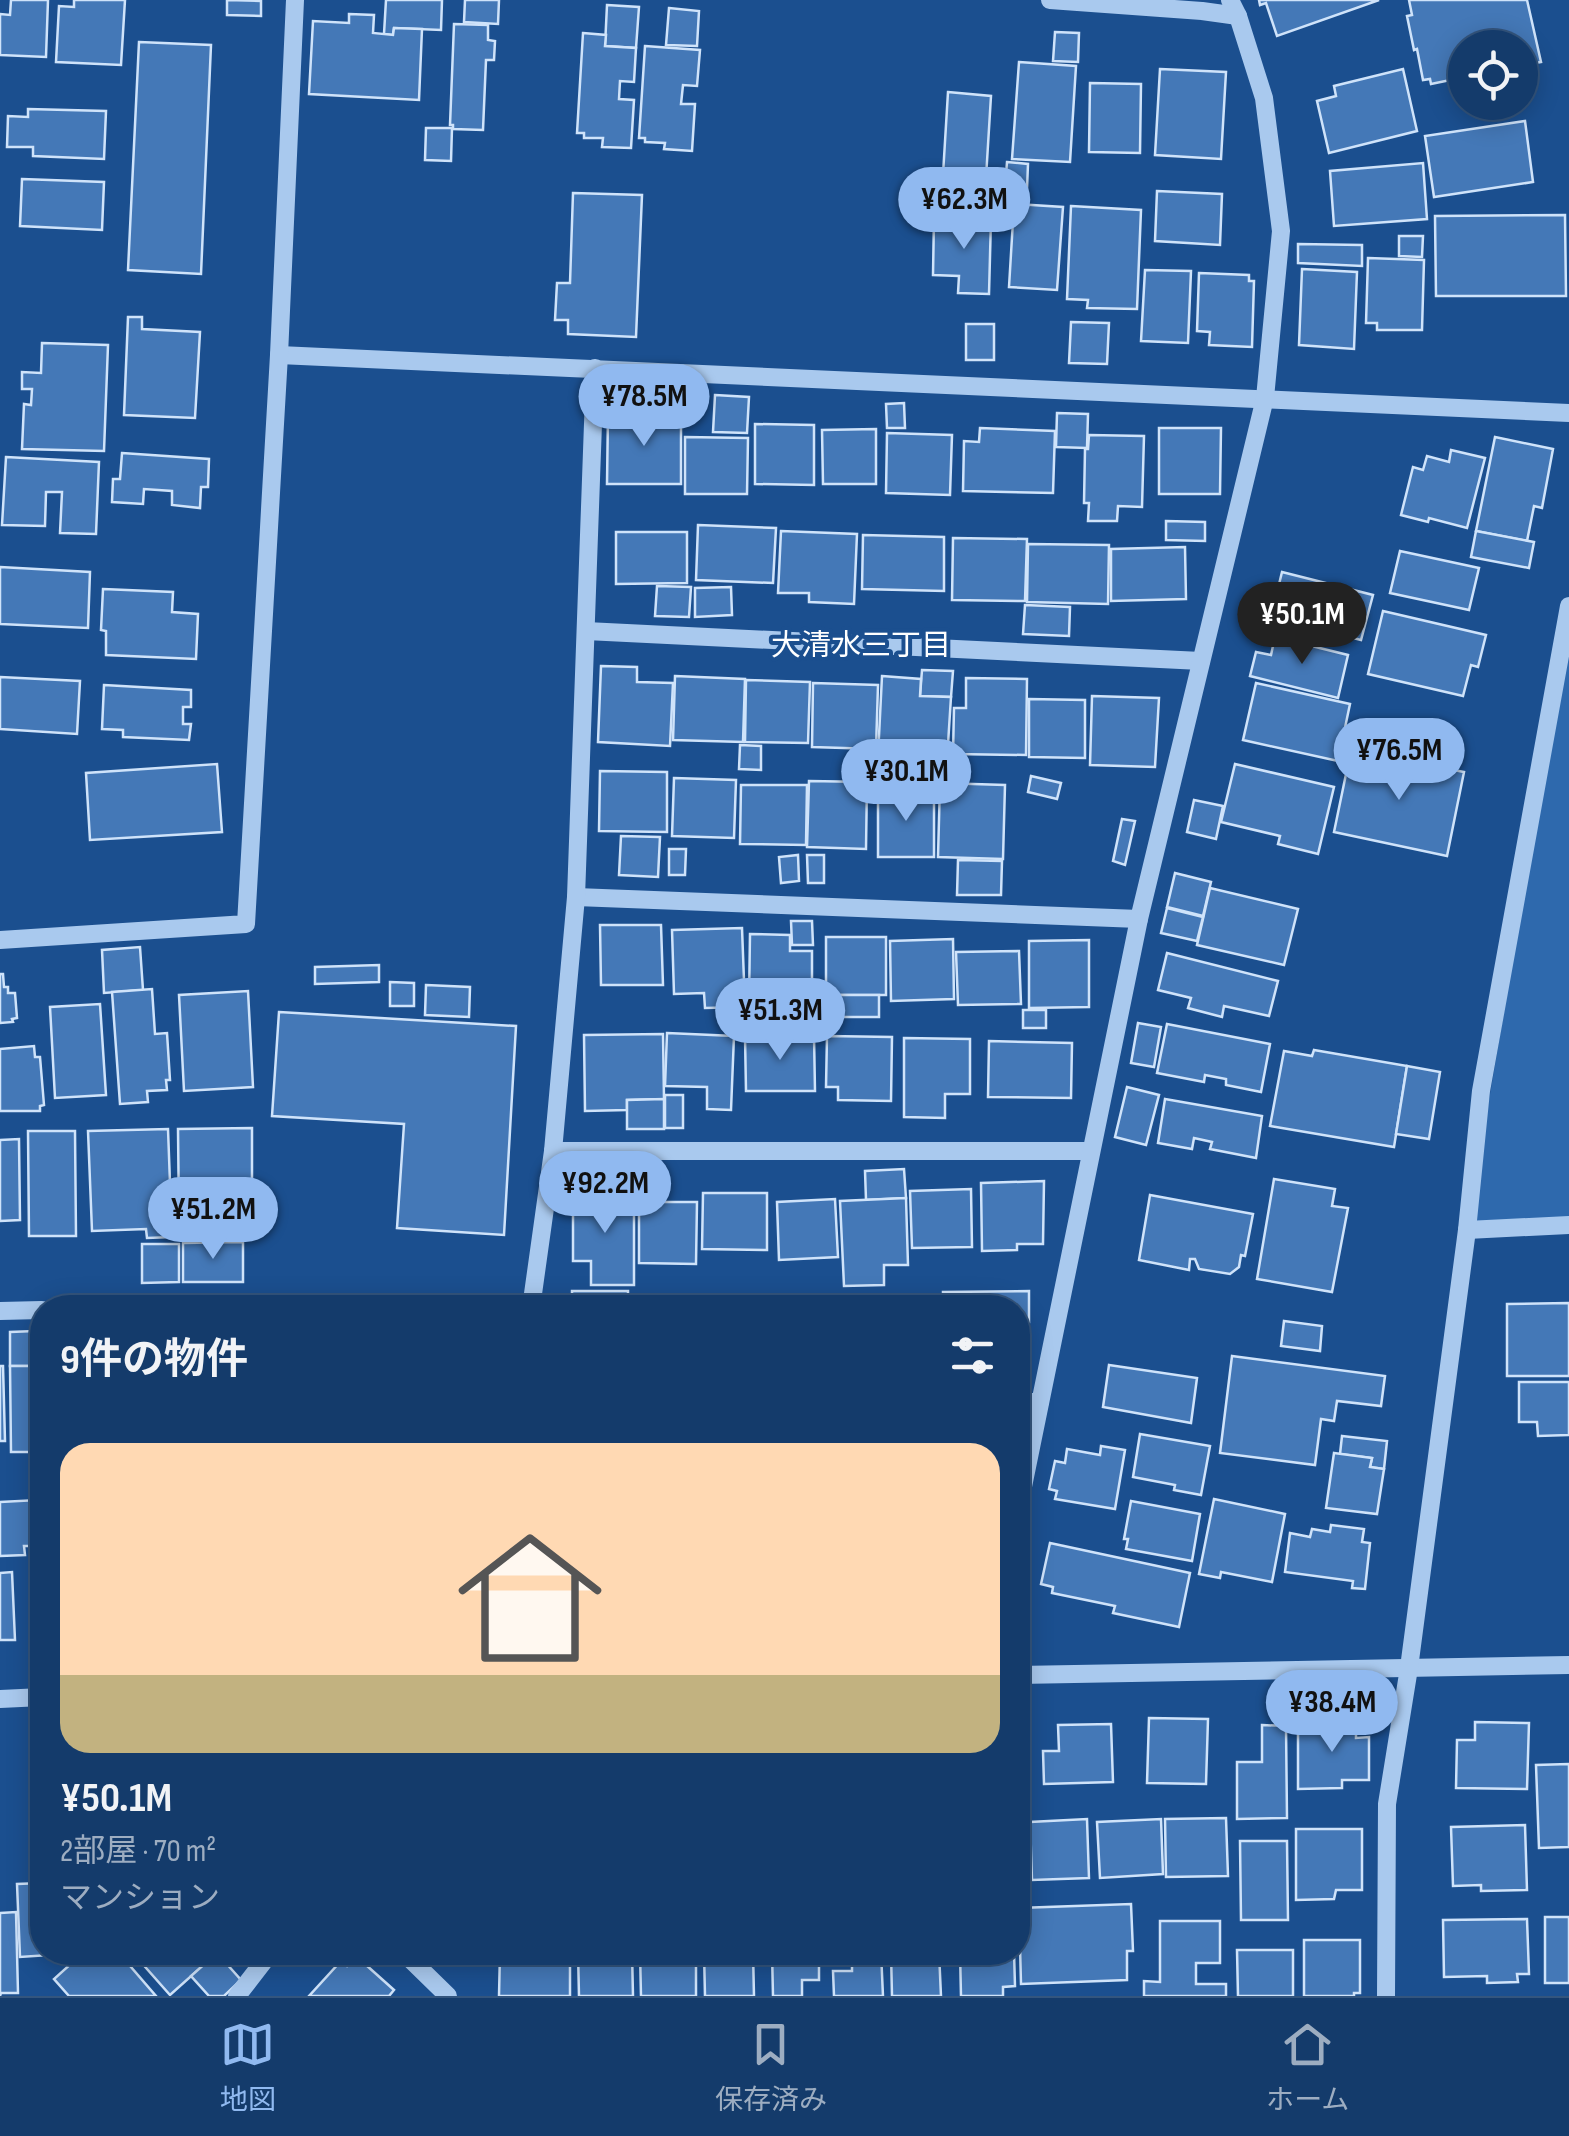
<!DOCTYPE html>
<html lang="ja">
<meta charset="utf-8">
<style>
:root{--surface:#143b6b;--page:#1d4271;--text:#f1f3f6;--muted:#9dadc1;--line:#33557e;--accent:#90b9f0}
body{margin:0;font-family:"Sofia Sans Condensed","Noto Sans JP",sans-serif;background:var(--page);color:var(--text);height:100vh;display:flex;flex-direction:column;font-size:38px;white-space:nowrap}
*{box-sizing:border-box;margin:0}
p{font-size:32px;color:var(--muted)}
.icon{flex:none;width:55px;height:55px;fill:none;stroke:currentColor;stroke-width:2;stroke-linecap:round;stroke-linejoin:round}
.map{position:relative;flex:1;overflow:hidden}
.details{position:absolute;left:30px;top:1295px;width:1000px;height:670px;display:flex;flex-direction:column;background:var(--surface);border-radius:40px;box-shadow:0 5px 25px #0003,0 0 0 2px var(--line)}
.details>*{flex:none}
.buttons{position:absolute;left:1448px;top:30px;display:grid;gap:20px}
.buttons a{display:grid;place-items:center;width:90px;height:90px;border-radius:50%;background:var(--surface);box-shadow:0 5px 25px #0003,0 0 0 2px var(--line);font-size:50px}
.price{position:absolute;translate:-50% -85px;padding:0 22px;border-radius:35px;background:var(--accent);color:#111;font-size:32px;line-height:65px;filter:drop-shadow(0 2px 5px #0008)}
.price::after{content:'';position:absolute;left:50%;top:60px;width:30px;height:22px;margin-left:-15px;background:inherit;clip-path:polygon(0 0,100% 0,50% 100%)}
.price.current{background:#222;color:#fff}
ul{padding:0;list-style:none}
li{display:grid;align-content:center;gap:20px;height:530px;padding:0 30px}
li+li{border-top:2px solid var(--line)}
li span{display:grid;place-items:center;height:310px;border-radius:30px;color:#555}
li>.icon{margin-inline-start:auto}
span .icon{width:180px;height:180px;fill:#fffc;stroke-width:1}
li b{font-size:42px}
h2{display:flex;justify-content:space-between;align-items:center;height:120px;padding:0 30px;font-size:42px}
.tab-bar{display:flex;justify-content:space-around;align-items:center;height:140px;border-top:2px solid var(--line);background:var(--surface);font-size:28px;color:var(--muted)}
.tab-bar a{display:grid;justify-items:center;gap:5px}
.tab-bar .current{color:var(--accent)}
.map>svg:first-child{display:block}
.green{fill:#2e69ad}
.building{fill:#4478b7;stroke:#cfe3fa;stroke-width:2.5}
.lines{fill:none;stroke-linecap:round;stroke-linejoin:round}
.minor{stroke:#a9c9ee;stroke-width:18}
.labels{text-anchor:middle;stroke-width:8;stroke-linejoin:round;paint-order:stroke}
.neighbourhood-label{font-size:30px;fill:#fff;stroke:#1b4f8f}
</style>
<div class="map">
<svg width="1569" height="1996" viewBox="0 0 1569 1996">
<rect width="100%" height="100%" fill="#1b4f8f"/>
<polygon class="green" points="1569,629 1569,1225 1467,1230"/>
<g class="building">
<polygon points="11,0 48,0 46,57 0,55 0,14 10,15"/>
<polygon points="74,0 125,0 121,65 56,62 59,6 74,7"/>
<polygon points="227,0 261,1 261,16 227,15"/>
<polygon points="386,0 442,0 441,30 394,28 393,35 384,34"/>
<polygon points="465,0 499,0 498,24 464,22"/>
<polygon points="1259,0 1379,0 1277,36 1266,3 1260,5"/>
<polygon points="1409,0 1527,0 1541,62 1520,66 1520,48 1465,48 1465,77 1431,84 1430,79 1423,80 1417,49 1414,50 1407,16 1412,15"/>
<polygon points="607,5 639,7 636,48 605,46"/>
<polygon points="669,8 699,11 697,46 666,45"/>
<polygon points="349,14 374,15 373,33 393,35 394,28 422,29 419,100 309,94 313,21 349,23"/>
<polygon points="454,24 488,25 488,40 495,41 494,60 486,60 483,130 453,129 453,125 450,125"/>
<polygon points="1055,32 1079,33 1078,62 1053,61"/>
<polygon points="583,33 606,35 605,46 636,48 634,82 620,81 619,99 634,100 631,148 602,147 603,138 584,138 584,133 577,133"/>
<polygon points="139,42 211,45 201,274 128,270"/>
<polygon points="645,46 700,50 697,86 683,85 681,104 695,104 692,151 664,149 665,143 645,142 645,138 639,138"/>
<polygon points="1019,62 1076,66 1070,162 1012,159"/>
<polygon points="1160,69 1226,72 1221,159 1155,155"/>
<polygon points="1403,69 1417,131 1329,153 1317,101 1336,96 1334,86"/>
<polygon points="1090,83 1141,84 1140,153 1089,152"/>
<polygon points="948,92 991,96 985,194 942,191"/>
<polygon points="28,109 106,111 104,159 33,156 33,147 7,147 8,116 28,117"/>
<polygon points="1525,121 1533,182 1434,197 1425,136"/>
<polygon points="426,128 452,128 451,161 425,160"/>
<polygon points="1007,162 1028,164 1027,189 1005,187"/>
<polygon points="1423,163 1427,219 1334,226 1330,171"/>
<polygon points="22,179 104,182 102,230 20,226"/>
<polygon points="1157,191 1222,194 1220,245 1155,241"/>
<polygon points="573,193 642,195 636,337 568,334 568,320 555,320 557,283 570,283"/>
<polygon points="943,196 997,198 997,211 943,210"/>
<polygon points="1014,204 1063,207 1057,290 1009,287"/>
<polygon points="1071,206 1141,210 1137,309 1087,308 1088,300 1067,299"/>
<polygon points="1565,215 1566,296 1436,296 1435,216"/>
<polygon points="934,217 991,219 989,294 958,293 959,276 933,275"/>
<polygon points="1399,236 1423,236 1422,257 1399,256"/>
<polygon points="1298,244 1362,245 1362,266 1298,263"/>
<polygon points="1368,258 1424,260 1422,330 1377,330 1377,323 1366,323"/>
<polygon points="1302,269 1357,272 1354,349 1299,345"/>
<polygon points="1145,270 1191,271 1188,343 1141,341"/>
<polygon points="1199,273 1249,275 1249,281 1254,281 1252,347 1209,345 1210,332 1197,331"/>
<polygon points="128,317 142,317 142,329 200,332 195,418 124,415"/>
<polygon points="1071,322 1109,323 1107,364 1069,363"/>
<rect x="966" y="324" width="28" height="36"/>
<polygon points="42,343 108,345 104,451 22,449 24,404 31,405 32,389 22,389 22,372 41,373"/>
<polygon points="715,395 749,397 747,433 713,432"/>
<polygon points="904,403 905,428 887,428 886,404"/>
<polygon points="1057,413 1088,414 1087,448 1056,447"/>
<polygon points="608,414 681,415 681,484 607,484"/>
<polygon points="755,424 814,425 814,485 755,484"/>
<polygon points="980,428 1055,431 1053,493 963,491 964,441 979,442"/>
<polygon points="1159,428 1221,428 1220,494 1159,494"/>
<polygon points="876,429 876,484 823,484 822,430"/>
<polygon points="887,433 952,435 950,495 886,493"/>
<polygon points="1089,435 1144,436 1142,507 1118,506 1117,521 1088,521 1089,503 1084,503 1085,449 1088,449"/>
<polygon points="685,437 748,438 747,494 685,494"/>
<polygon points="1495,437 1553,449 1542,508 1534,506 1527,541 1476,531"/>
<polygon points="1451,450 1485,458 1467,528 1429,518 1428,522 1401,515 1413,467 1423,470 1427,456 1449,462"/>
<polygon points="122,453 209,459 208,487 201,487 200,508 172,505 172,491 144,489 143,504 112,502 113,479 120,479"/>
<polygon points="6,457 99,462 96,534 60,533 62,492 46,492 45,526 2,525"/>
<polygon points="1166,521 1205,522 1205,541 1166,540"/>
<polygon points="698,525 776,528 773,583 696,580"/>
<polygon points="781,531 857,534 854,604 809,602 809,593 778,593"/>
<polygon points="1476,531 1534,542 1529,568 1471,557"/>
<polygon points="616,532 687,532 687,583 616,584"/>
<polygon points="863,535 944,537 944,591 862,589"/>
<polygon points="953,538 1027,539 1025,601 952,600"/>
<polygon points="1028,544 1109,545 1108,604 1027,602"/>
<polygon points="1185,547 1186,599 1111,601 1111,549"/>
<polygon points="1400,551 1479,568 1469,610 1390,593"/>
<polygon points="0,567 90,572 88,628 0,624"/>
<polygon points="1282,572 1373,595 1361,640 1333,633 1335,625 1273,609"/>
<polygon points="657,586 691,587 689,617 655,616"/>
<polygon points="731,587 732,615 695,617 695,588"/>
<polygon points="103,589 173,592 172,612 198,614 196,659 106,655 106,631 101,630"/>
<polygon points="1025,605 1070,607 1069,636 1023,634"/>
<polygon points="1383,611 1486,635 1478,667 1471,665 1463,696 1368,674"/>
<polygon points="1275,637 1348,655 1338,698 1250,676 1256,652 1271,655"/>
<polygon points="601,666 637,667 637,682 673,683 670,746 598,742"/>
<polygon points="922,670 953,671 951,697 920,696"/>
<polygon points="675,676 745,679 743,742 673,740"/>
<polygon points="882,676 921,679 920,696 951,697 947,760 878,756"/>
<polygon points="0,677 80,681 77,734 0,729"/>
<polygon points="966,678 1027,679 1026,755 953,754 954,708 966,708"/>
<polygon points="746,680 810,682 808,743 745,742"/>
<polygon points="813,683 878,685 876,749 812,747"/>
<polygon points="1256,683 1350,704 1338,761 1243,740"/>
<polygon points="104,685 191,690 191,707 183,707 183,724 191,724 189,740 123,737 123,730 102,729"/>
<polygon points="1092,696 1159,698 1155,767 1090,765"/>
<polygon points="1029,699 1085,700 1085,758 1029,757"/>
<polygon points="740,745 761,746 761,770 739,769"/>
<polygon points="1351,750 1464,772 1447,856 1334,832"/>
<polygon points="217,764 222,832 90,840 86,773"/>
<polygon points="1235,764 1334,787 1318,854 1278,844 1280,836 1221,822"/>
<polygon points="600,771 667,772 667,832 599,831"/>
<polygon points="1031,776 1061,783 1057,799 1028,792"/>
<polygon points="674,778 736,780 734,838 672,836"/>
<polygon points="809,781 867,782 866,849 807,847"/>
<polygon points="940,783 1005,785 1003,859 938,857"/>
<polygon points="741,785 807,785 806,845 740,844"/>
<rect x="878" y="790" width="56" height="67"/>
<polygon points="1194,800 1223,806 1216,839 1187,832"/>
<polygon points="1122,819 1135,821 1125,865 1113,861"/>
<polygon points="621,836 660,837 658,877 619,875"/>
<polygon points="669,849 686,849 685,875 669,875"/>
<polygon points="798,855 799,881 781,883 779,857"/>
<polygon points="807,855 824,855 824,883 808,883"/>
<polygon points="958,860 1002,861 1001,895 957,895"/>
<polygon points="1175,873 1211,882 1203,916 1167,907"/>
<polygon points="1210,888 1298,909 1284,965 1197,945"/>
<polygon points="1167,908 1203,917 1197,941 1161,933"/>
<polygon points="791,921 812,921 813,945 792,945"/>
<polygon points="600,925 661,925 663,985 601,985"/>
<polygon points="742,928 745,1007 705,1008 704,993 674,994 672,930"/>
<polygon points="750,934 790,935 790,951 812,951 812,1002 749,1002"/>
<rect x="826" y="937" width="60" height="58"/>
<polygon points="953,939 954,999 891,1001 890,941"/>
<polygon points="1089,940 1089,1007 1029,1008 1029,941"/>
<polygon points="140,947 143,990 104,993 102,950"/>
<polygon points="1019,951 1021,1004 958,1005 956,952"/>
<polygon points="1167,953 1278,981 1269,1016 1224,1006 1222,1017 1188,1008 1191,998 1158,990"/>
<polygon points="379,965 379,982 315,984 315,967"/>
<polygon points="0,974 3,974 4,987 8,987 8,993 15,993 17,1018 12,1019 13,1022 0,1023"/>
<polygon points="390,982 414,983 414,1006 390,1006"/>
<polygon points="426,985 470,987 469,1017 425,1015"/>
<polygon points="152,989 155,1034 167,1033 170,1080 166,1080 167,1090 147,1091 148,1102 120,1104 112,992"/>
<polygon points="248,991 253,1087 184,1091 179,995"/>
<rect x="834" y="995" width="45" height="22"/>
<polygon points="100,1004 106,1095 55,1098 50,1007"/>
<rect x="1023" y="1010" width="23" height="18"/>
<polygon points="279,1012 516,1026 504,1235 397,1228 404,1124 272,1116"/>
<polygon points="1138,1023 1161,1027 1154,1067 1131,1063"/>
<polygon points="1167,1024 1270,1044 1261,1092 1226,1085 1226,1079 1205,1075 1204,1082 1157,1073"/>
<polygon points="667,1033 734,1036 731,1110 707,1109 707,1087 665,1086"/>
<polygon points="663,1034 664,1099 627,1100 627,1110 585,1111 584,1035"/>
<polygon points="814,1035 815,1091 746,1091 745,1036"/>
<polygon points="827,1036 892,1037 891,1101 838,1100 838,1087 826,1087"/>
<polygon points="904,1038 970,1039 970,1094 945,1094 945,1118 904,1117"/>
<polygon points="989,1041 1072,1043 1071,1098 988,1097"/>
<polygon points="34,1046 35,1057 40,1057 44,1105 40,1106 40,1111 0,1111 0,1049"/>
<polygon points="1314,1050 1407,1066 1394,1147 1270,1126 1284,1051 1312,1056"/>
<polygon points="1407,1066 1440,1072 1429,1139 1396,1134"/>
<polygon points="1127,1087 1159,1095 1146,1145 1115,1137"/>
<rect x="665" y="1095" width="18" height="33"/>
<polygon points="664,1099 664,1129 627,1129 627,1100"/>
<polygon points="1165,1099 1262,1116 1256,1158 1210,1149 1212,1142 1194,1138 1192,1149 1158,1143"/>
<polygon points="252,1128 252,1209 221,1209 221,1219 179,1219 178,1129"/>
<polygon points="168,1129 172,1237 147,1238 146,1229 92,1231 88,1131"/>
<polygon points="28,1131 75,1131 76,1236 29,1236"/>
<polygon points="19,1139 20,1220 0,1221 0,1140"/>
<polygon points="904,1169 906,1198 866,1200 865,1171"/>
<polygon points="1274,1179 1335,1189 1332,1206 1348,1208 1332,1292 1257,1279"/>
<polygon points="1044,1181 1043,1244 1017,1244 1017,1250 982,1251 981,1183"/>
<polygon points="971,1189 972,1247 912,1248 910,1191"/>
<polygon points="573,1193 634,1193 634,1285 591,1285 591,1261 573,1261"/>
<polygon points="703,1193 767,1193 767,1250 702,1249"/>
<polygon points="1150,1195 1253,1214 1245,1256 1241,1255 1239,1267 1230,1274 1199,1269 1195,1259 1190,1259 1189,1270 1139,1260"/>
<polygon points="906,1198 908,1265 884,1265 884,1285 844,1286 840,1201"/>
<polygon points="835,1199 838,1257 779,1260 777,1202"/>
<polygon points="639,1202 697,1202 696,1264 639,1263"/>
<polygon points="243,1242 243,1282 183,1282 183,1243"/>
<polygon points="142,1244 179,1244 179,1282 142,1283"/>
<polygon points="572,1291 628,1291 628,1308 556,1308 572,1306"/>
<polygon points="1029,1291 1029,1322 1024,1322 1024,1349 1018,1349 1018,1308 943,1308 943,1292"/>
<polygon points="857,1295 857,1308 787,1308 787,1296"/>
<polygon points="932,1295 932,1308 867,1308 866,1296"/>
<polygon points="699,1299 699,1308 634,1308 633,1301"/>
<polygon points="779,1302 779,1308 713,1308 713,1304"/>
<polygon points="1569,1303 1569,1376 1507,1376 1507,1304"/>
<polygon points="1284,1321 1322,1326 1320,1351 1281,1346"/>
<polygon points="35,1331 36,1366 10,1366 10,1332"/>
<polygon points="36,1349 42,1349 42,1452 11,1452 10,1366 36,1366"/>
<polygon points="1232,1356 1385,1376 1381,1406 1337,1401 1334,1421 1321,1419 1315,1465 1220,1453"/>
<polygon points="1109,1365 1197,1378 1191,1423 1103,1407"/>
<polygon points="0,1366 3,1366 5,1441 0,1441"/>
<polygon points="1519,1382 1569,1382 1569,1435 1538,1436 1537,1422 1519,1422"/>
<polygon points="1140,1434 1210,1446 1201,1495 1174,1490 1175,1485 1133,1477"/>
<polygon points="1342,1436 1387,1441 1384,1469 1370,1467 1372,1458 1340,1454"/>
<polygon points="1101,1446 1125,1450 1115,1509 1055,1499 1057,1491 1049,1489 1055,1461 1065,1463 1067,1449 1100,1455"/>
<polygon points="1334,1453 1372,1458 1370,1467 1384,1469 1377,1514 1326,1508"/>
<polygon points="1214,1499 1285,1514 1272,1582 1221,1572 1220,1578 1199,1574"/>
<polygon points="38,1500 39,1546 24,1546 25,1555 0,1556 0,1502"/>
<polygon points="1131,1501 1200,1514 1192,1561 1126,1549 1128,1539 1124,1539"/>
<polygon points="1331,1525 1364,1529 1362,1542 1370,1543 1365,1589 1352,1588 1353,1581 1285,1572 1290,1533 1310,1537 1312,1529 1330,1532"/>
<polygon points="1050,1543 1190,1573 1179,1627 1113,1613 1115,1606 1052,1593 1053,1587 1041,1584"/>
<polygon points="12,1572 15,1640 0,1640 0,1573"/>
<polygon points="1149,1718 1208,1719 1206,1784 1147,1783"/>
<polygon points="1317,1719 1356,1719 1356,1738 1369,1737 1369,1780 1342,1780 1342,1788 1298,1789 1298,1727 1317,1727"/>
<polygon points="1475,1722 1529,1723 1527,1789 1456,1788 1457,1740 1475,1740"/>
<polygon points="1111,1724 1113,1782 1044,1784 1043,1751 1059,1751 1058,1725"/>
<polygon points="1262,1725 1286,1726 1287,1818 1237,1819 1237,1762 1262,1762"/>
<polygon points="1021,1763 1022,1843 1018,1843 1018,1764"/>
<polygon points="1569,1764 1569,1847 1539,1848 1536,1765"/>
<polygon points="38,1776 42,1776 42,1843 40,1843"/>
<polygon points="1226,1818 1228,1876 1166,1877 1165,1819"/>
<polygon points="1087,1819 1089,1878 1032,1880 1030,1822"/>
<polygon points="1161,1819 1163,1874 1100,1878 1097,1822"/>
<polygon points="1525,1825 1527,1890 1481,1891 1481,1885 1453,1886 1451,1827"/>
<polygon points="1296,1829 1362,1829 1362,1890 1336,1890 1334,1899 1296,1900"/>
<polygon points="1240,1841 1287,1841 1288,1920 1241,1920"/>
<polygon points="42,1883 42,1952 64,1952 64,1954 20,1957 17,1884"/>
<polygon points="1131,1904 1133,1951 1127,1951 1127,1980 1021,1984 1019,1908"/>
<polygon points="16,1912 18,1993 1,1993 0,1996 0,1913"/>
<rect x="1545" y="1917" width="24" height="66"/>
<polygon points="1527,1919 1529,1974 1517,1974 1518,1982 1487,1983 1487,1976 1444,1977 1443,1920"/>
<polygon points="1160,1921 1220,1921 1220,1963 1196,1963 1196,1984 1226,1984 1226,1996 1144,1996 1144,1981 1160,1982"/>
<polygon points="1304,1940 1360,1940 1360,1993 1354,1993 1354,1996 1304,1996"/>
<polygon points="1237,1950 1293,1950 1293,1996 1238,1996"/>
<polygon points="84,1952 118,1952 156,1996 69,1996 54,1979"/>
<polygon points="132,1952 216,1952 217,1953 170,1995"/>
<polygon points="500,1952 570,1952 570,1996 499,1996"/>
<polygon points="578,1952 632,1952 633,1996 579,1996"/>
<polygon points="640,1952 696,1952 696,1996 641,1996"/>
<polygon points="704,1952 753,1952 754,1996 705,1996"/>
<polygon points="772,1952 819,1952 819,1980 802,1980 802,1996 773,1996"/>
<polygon points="832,1952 881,1952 883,1996 834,1996 833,1971 852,1971 852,1957 832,1958"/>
<polygon points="891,1952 939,1952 941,1996 892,1996"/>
<polygon points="960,1952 1014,1952 1015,1986 1003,1987 1003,1996 961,1996"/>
<polygon points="217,1953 241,1980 224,1996 209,1996 191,1976"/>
<polygon points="356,1956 394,1990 389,1996 309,1996 341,1961 347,1966"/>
</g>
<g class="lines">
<g class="minor">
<polyline points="1050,0 1202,11 1238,16"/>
<polyline points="279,355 1569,413"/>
<polyline points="586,631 1201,661"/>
<polyline points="576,897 1139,919"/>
<polyline points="0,940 246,924 279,355 295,0"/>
<polyline points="553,1151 1091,1151"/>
<polyline points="1467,1230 1569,1225"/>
<polyline points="229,1308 532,1303"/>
<polyline points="531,1308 553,1151 576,897 595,368"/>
<polyline points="0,1311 42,1310"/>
<polyline points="1018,1402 1040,1402"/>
<polyline points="1018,1511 1139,919 1265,398 1281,231 1264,98 1238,16 1230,0"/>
<polyline points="1018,1675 1569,1665"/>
<polyline points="0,1699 42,1697"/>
<polyline points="403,1952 448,1996"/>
<polyline points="237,1996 271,1952"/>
<polyline points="1386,1996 1387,1804 1409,1668 1467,1230 1481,1091 1569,606"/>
</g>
</g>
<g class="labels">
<g class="neighbourhood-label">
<text x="861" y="655">大清水三丁目</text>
</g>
</g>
</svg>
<div class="buttons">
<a><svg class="icon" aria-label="locate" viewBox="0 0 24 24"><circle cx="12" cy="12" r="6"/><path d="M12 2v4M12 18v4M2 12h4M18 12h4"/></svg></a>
</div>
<b class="price" style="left:964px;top:252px">¥62.3M</b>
<b class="price" style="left:644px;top:449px">¥78.5M</b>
<b class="price current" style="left:1302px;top:667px">¥50.1M</b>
<b class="price" style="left:1399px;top:803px">¥76.5M</b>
<b class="price" style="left:906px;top:824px">¥30.1M</b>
<b class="price" style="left:780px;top:1063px">¥51.3M</b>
<b class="price" style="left:605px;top:1236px">¥92.2M</b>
<b class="price" style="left:213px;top:1262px">¥51.2M</b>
<b class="price" style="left:1332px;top:1755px">¥38.4M</b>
<section class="details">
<h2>9件の物件<svg class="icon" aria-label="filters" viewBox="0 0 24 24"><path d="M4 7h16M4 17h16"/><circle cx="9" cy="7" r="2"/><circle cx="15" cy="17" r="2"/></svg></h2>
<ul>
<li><span style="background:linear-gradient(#ffd9b3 75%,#c2b280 0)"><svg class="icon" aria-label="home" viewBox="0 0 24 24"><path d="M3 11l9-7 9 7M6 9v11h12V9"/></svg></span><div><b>¥50.1M</b><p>2部屋 · 70 m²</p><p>マンション</p></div></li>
</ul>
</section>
</div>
<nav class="tab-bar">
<a class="current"><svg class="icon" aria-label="map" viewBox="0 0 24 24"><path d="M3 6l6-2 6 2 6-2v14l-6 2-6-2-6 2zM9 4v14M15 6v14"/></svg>地図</a>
<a><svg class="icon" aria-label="saved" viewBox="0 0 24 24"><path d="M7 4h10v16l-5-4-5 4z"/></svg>保存済み</a>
<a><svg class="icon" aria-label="home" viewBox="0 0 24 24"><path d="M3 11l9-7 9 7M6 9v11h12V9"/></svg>ホーム</a>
</nav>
